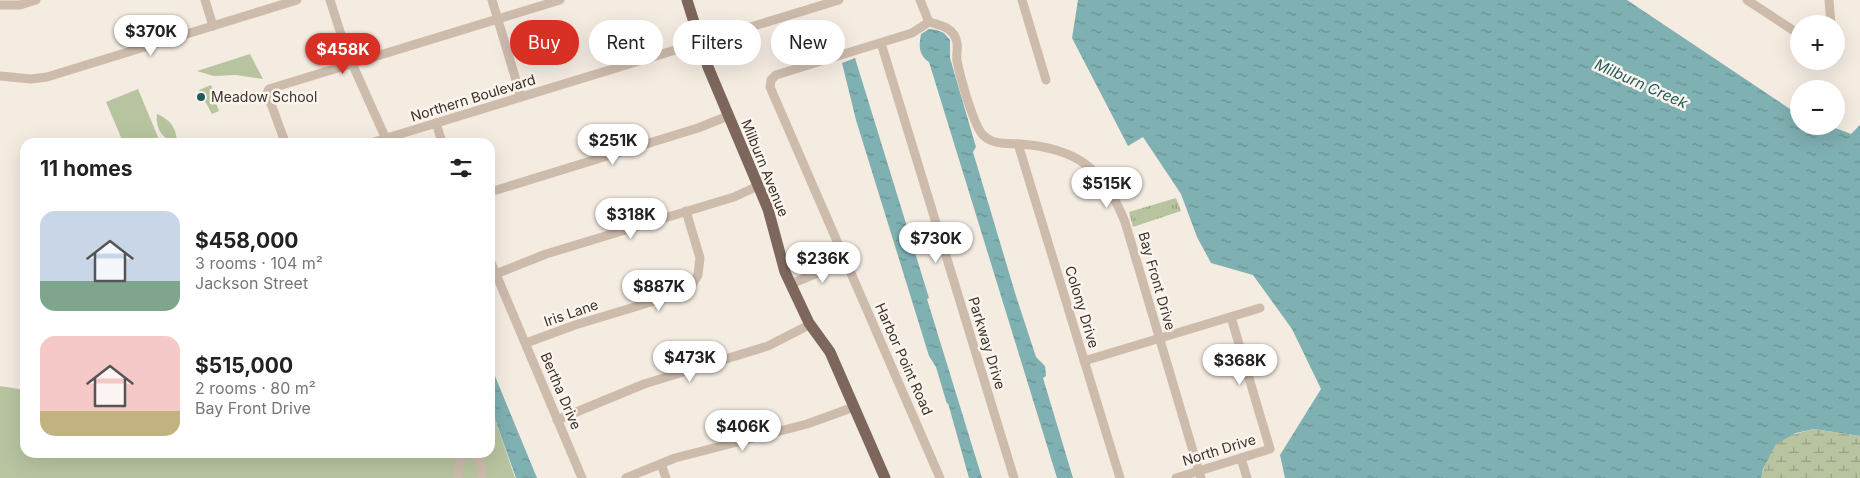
<!DOCTYPE html>
<meta charset="utf-8">
<style>
:root{--surface:#fff;--page:#f6f6f6;--text:#222;--muted:#767676;--accent:#d93025}
body{margin:0;font-family:Inter,sans-serif;background:var(--page);color:var(--text);height:100vh;display:flex;flex-direction:column;font-size:19px;white-space:nowrap}
*{box-sizing:border-box;margin:0}
p{font-size:16px;color:var(--muted)}
.icon{flex:none;width:28px;height:28px;fill:none;stroke:currentColor;stroke-width:2;stroke-linecap:round;stroke-linejoin:round}
.map{position:relative;flex:1;overflow:hidden}
.drawer{position:absolute;left:20px;top:138px;width:475px;height:320px;display:flex;flex-direction:column;background:var(--surface);border-radius:15px;box-shadow:0 5px 20px #0002}
.drawer>*{flex:none}
.hud{position:absolute;left:510px;top:20px;width:475px;height:45px;display:flex;gap:10px}
.tools{position:absolute;left:1790px;top:15px;display:grid;gap:10px}
.tools a{display:grid;place-items:center;width:55px;height:55px;border-radius:50%;background:var(--surface);box-shadow:0 5px 20px #0002;font-size:25px}
.price{position:absolute;translate:-50% -42px;padding:0 11px;border-radius:18px;background:#fff;color:#222;font-size:16px;line-height:32px;filter:drop-shadow(0 1px 2px #0008)}
.price::after{content:'';position:absolute;left:50%;top:30px;width:15px;height:11px;margin-left:-8px;background:inherit;clip-path:polygon(0 0,100% 0,50% 100%)}
.price.on{background:var(--accent);color:#fff}
ul{padding:0;list-style:none}
li{display:flex;align-items:center;gap:15px;height:125px;padding:0 20px}
li span{display:grid;place-items:center;flex:none;width:140px;height:100px;border-radius:15px;color:#555}
li>.icon{margin-inline-start:auto}
span .icon{width:60px;height:60px;fill:#fffc;stroke-width:1}
li b{font-size:21px}
h2{display:flex;justify-content:space-between;align-items:center;height:60px;padding:0 20px;font-size:21px}
.pill{padding:0 18px;border-radius:22px;background:var(--surface);box-shadow:0 5px 20px #0002;font-size:18px;line-height:45px}
.pill.on{background:var(--accent);color:#fff}
.map>svg:first-child{display:block}
.grass{fill:url(#grass-tufts)}
.wetland{fill:url(#wetland-marsh)}
.park{fill:#b8c4a0}
.water{fill:url(#water-ripples)}
.lines{fill:none;stroke-linecap:round;stroke-linejoin:round}
.minor{stroke:#cdbbac;stroke-width:9}
.major{stroke:#7d675c;stroke-width:11}
.poi-dot{fill:#1f5a5e;stroke:#fbf5ee;stroke-width:2}
.labels{text-anchor:middle;stroke-width:5;stroke-linejoin:round;paint-order:stroke}
.poi-label{font-size:14px;fill:#3b302b;stroke:#fbf5ee;text-anchor:start}
.street-label{font-size:14px;fill:#3b302b;stroke:#fbf5ee}
.water-label{font-size:15px;font-style:italic;fill:#1f5a5e;stroke:#fbf5ee}
</style>
<div class="map">
<svg width="1860" height="478" viewBox="0 0 1860 478">
<defs>
<pattern id="grass-tufts" width="24" height="20" patternUnits="userSpaceOnUse" patternTransform="scale(1.25)"><rect width="24" height="20" fill="#b8c4a0"/><path d="M3 7l-1-3M5 7V3M7 7l1-3M15 17l-1-3M17 17v-4M19 17l1-3" fill="none" stroke="#97a083"/></pattern>
<pattern id="wetland-marsh" width="20" height="14" patternUnits="userSpaceOnUse" patternTransform="scale(1.25)"><rect width="20" height="14" fill="#b8c4a0"/><path d="M1 5h8M5 5V1M11 12h8M15 12V8" fill="none" stroke="#97a083"/></pattern>
<pattern id="water-ripples" width="26" height="14" patternUnits="userSpaceOnUse" patternTransform="scale(1.25)"><rect width="26" height="14" fill="#7fb0b2"/><path d="M2 4q2-2 4 0t4 0M15 11q2-2 4 0t4 0" fill="none" stroke="#699091"/></pattern>
</defs>
<rect width="100%" height="100%" fill="#f4ebe1"/>
<polygon class="grass" points="1176,198 1181,211 1133,227 1129,212"/>
<path class="wetland" d="M1814 429 1860 436V478H1761C1763 469 1769 451 1776 444 1783 436 1803 432 1814 429Z"/>
<g class="park">
<polygon points="250,54 263,79 236,75 214,76 197,71"/>
<polygon points="211,85 215,95 213,96 219,111 212,114 199,90"/>
<polygon points="138,89 160,142 123,142 106,102"/>
<path d="M157 114C171 120 176 128 177 142 163 141 155 128 157 114Z"/>
<polygon points="0,386 25,390 25,452 490,452 490,420 495,419 515,478 0,478"/>
</g>
<g class="water">
<polygon points="1078,0 1627,0 1799,115 1799,126 1830,126 1851,134 1860,125 1860,436 1814,429 1796,433 1776,444 1763,469 1761,478 1285,478 1280,455 1321,389 1292,329 1253,275 1211,263 1197,237 1181,194 1143,137 1128,146 1072,38"/>
<path d="M929 29 937 30 944 33 950 40V58L976 147 973 152 1016 296 1036 357 1045 366 1046 376 1043 378 1073 478H1057L929 62C918 54 919 46 921 34Z"/>
<polygon points="855,58 929,298 927,299 982,478 969,478 948,403 947,404 936,367 929,356 856,120 842,63"/>
<polygon points="490,364 537,478 516,478 490,405"/>
</g>
<g class="lines">
<g class="minor">
<polyline points="205,0 213,26"/>
<polyline points="330,0 346,50 386,139"/>
<polyline points="492,0 521,97"/>
<polyline points="920,0 929,22"/>
<polyline points="1022,0 1046,80"/>
<polyline points="1747,0 1799,34"/>
<polyline points="1829,0 1831,24"/>
<polyline points="1,5 20,5 36,0"/>
<polyline points="929,22 912,33 776,75 771,80 770,87 940,478"/>
<path d="M929 22C941 25 955 28 957 43 958 49 956 55 957 61 960 76 974 128 984 136 994 145 1008 143 1020 144 1077 148 1104 169 1125 222L1201 478"/>
<polyline points="881,43 1014,478"/>
<polyline points="0,76 31,79 47,77 297,0"/>
<polyline points="436,123 442,142"/>
<polyline points="285,142 267,93 269,89 560,0"/>
<polyline points="374,142 839,0"/>
<polyline points="1018,144 1120,478"/>
<polyline points="490,192 698,128 728,116"/>
<polyline points="490,260 582,478"/>
<polyline points="496,274 546,254 734,197 758,186"/>
<polyline points="791,284 846,261"/>
<polyline points="526,343 575,325 671,296 691,286 698,275 700,258 686,211"/>
<polyline points="1084,361 1260,308"/>
<polyline points="557,420 644,384 768,346 811,324"/>
<polyline points="473,452 481,465 482,478"/>
<polyline points="1241,458 1247,478"/>
<polyline points="661,464 666,478"/>
<polyline points="458,478 462,452"/>
<polyline points="626,478 675,458 807,424 854,407"/>
<polyline points="1176,478 1270,449 1231,317"/>
</g>
<polyline class="major" points="687,0 708,67 768,209 785,272 809,323 830,352 885,478"/>
</g>
<circle class="poi-dot" cx="201" cy="97" r="5"/>
<g class="labels">
<g class="poi-label">
<text x="211" y="102">Meadow School</text>
</g>
<g class="street-label">
<text transform="translate(473 98) rotate(-17)" y="5">Northern Boulevard</text>
<text transform="translate(765 168) rotate(68)" y="5">Milburn Avenue</text>
<text transform="translate(1157 281) rotate(74)" y="5">Bay Front Drive</text>
<text transform="translate(1082 307) rotate(73)" y="5">Colony Drive</text>
<text transform="translate(571 313) rotate(-19)" y="5">Iris Lane</text>
<text transform="translate(987 343) rotate(73)" y="5">Parkway Drive</text>
<text transform="translate(904 359) rotate(66)" y="5">Harbor Point Road</text>
<text transform="translate(561 391) rotate(67)" y="5">Bertha Drive</text>
<text transform="translate(1219 450) rotate(-17)" y="5">North Drive</text>
</g>
<g class="water-label">
<text transform="translate(1641 84) rotate(24)" y="5">Milburn Creek</text>
</g>
</g>
</svg>
<div class="tools">
<a>+</a>
<a>−</a>
</div>
<b class="price" style="left:151px;top:57px">$370K</b>
<b class="price on" style="left:343px;top:75px">$458K</b>
<b class="price" style="left:613px;top:166px">$251K</b>
<b class="price" style="left:1107px;top:209px">$515K</b>
<b class="price" style="left:631px;top:240px">$318K</b>
<b class="price" style="left:936px;top:264px">$730K</b>
<b class="price" style="left:823px;top:284px">$236K</b>
<b class="price" style="left:659px;top:312px">$887K</b>
<b class="price" style="left:690px;top:383px">$473K</b>
<b class="price" style="left:1240px;top:386px">$368K</b>
<b class="price" style="left:743px;top:452px">$406K</b>
<div class="hud">
<a class="pill on">Buy</a>
<a class="pill">Rent</a>
<a class="pill">Filters</a>
<a class="pill">New</a>
</div>
<section class="drawer">
<h2>11 homes<svg class="icon" aria-label="filters" viewBox="0 0 24 24"><path d="M4 7h16M4 17h16"/><circle cx="9" cy="7" r="2"/><circle cx="15" cy="17" r="2"/></svg></h2>
<ul>
<li><span style="background:linear-gradient(#c9d6e8 70%,#7fa58c 0)"><svg class="icon" aria-label="home" viewBox="0 0 24 24"><path d="M3 11l9-7 9 7M6 9v11h12V9"/></svg></span><div><b>$458,000</b><p>3 rooms · 104 m²</p><p>Jackson Street</p></div></li>
<li><span style="background:linear-gradient(#f6c9c9 75%,#c2b280 0)"><svg class="icon" aria-label="home" viewBox="0 0 24 24"><path d="M3 11l9-7 9 7M6 9v11h12V9"/></svg></span><div><b>$515,000</b><p>2 rooms · 80 m²</p><p>Bay Front Drive</p></div></li>
</ul>
</section>
</div>
